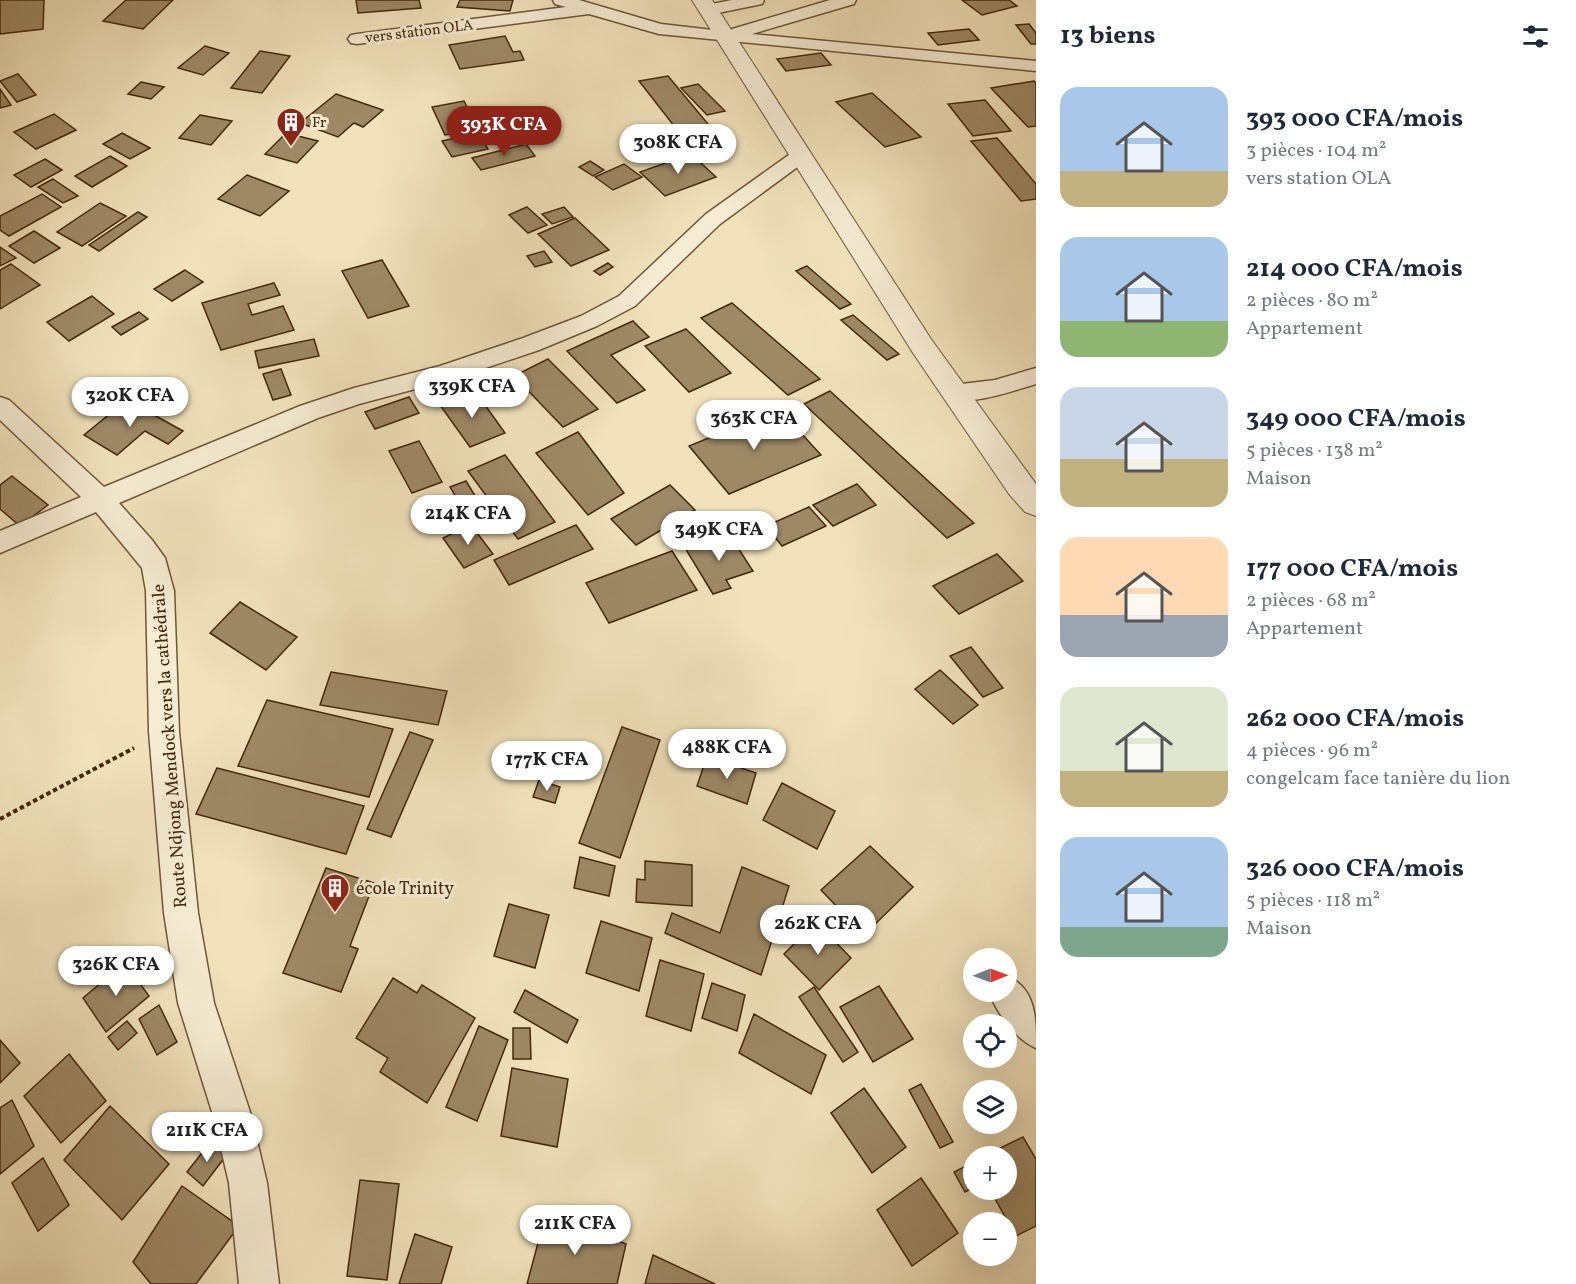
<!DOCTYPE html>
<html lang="fr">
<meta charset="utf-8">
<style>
:root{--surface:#fff;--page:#f6f6f7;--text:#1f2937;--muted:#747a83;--accent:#8f2418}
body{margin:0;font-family:Vollkorn,serif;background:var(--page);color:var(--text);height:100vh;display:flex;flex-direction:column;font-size:22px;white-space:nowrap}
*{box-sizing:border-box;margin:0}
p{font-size:20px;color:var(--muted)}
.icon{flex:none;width:33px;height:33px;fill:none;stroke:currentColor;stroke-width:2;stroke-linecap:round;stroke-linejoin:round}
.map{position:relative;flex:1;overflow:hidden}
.panel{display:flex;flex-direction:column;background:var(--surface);width:540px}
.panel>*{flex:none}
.needle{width:39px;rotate:89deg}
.fabs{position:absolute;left:963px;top:948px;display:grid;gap:12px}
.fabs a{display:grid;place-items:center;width:54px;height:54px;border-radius:50%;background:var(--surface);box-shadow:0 6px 24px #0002;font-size:30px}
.price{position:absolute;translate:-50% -51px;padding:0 14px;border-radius:21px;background:#fff;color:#222;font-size:20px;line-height:39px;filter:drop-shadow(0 2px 3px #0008)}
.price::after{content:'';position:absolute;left:50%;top:36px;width:18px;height:14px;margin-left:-9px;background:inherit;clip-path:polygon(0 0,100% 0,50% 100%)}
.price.active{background:var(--accent);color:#fff}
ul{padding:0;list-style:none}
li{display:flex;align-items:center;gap:18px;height:150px;padding:0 24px}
li span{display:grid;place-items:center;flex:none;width:168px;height:120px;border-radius:18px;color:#555}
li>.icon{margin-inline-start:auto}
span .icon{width:72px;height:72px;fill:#fffc;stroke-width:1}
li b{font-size:26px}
h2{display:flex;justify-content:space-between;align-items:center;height:72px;padding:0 24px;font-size:26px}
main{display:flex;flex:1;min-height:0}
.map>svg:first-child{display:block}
.building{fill:#9e8967;stroke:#44280b;stroke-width:1.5}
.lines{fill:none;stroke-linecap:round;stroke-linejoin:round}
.minor-casing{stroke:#6f5637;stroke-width:3}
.tertiary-casing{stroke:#6f5637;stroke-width:2}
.path{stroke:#44280b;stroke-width:4;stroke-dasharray:4.5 3;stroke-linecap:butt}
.minor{fill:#f6ecd3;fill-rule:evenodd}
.tertiary{fill:#f6ecd3;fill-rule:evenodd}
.labels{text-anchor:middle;stroke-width:6;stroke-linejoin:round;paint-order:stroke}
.far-street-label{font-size:15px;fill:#44280b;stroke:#f6ecd3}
.far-poi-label{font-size:15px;fill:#44280b;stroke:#f6ecd3;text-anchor:start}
.street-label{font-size:18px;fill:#44280b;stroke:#f6ecd3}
.poi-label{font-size:18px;fill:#44280b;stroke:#f6ecd3;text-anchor:start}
</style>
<main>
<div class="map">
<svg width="1036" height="1284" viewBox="0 0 1036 1284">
<rect width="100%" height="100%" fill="#f1e2bc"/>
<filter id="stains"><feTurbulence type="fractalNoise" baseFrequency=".00333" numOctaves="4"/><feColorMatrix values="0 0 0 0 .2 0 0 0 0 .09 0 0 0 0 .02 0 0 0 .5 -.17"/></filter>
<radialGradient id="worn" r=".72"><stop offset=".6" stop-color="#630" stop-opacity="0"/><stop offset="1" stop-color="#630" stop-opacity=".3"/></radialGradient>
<g class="building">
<polygon points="0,0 44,0 43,29 0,34"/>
<polygon points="126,0 173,0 143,29 103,21"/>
<polygon points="356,0 419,0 421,8 358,13"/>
<polygon points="460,0 513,0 510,11 457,7"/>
<polygon points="962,0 1009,0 1017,6 982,15"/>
<polygon points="1029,24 1036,33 1036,44 1031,44 1016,25"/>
<polygon points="969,29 979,40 938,45 928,33"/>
<polygon points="505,36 513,52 520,51 524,60 460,69 449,45"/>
<polygon points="205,46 229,53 203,75 178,68"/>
<polygon points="260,51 290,56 262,93 231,88"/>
<polygon points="821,53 831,65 786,71 777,59"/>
<polygon points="18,74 36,95 17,102 0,81"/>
<polygon points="668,76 723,142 692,149 639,81"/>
<polygon points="1034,81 1036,83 1036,126 1028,127 991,88"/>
<polygon points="141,82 164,87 151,99 128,94"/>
<polygon points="698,84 725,111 707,115 681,88"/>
<polygon points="0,89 11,105 0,108"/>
<polygon points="872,93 921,137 885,147 836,102"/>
<polygon points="336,94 383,110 363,127 354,123 338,137 300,123"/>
<polygon points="985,100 1011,131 973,136 948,104"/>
<polygon points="464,101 478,129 445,135 432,107"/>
<polygon points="54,114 76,130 36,149 14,132"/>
<polygon points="200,115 232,121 211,145 179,138"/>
<polygon points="122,133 150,148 130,159 103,144"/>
<polygon points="286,133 318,141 297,163 265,154"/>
<polygon points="478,133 488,149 452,157 442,141"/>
<polygon points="997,138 1036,184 1036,199 1021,201 971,141"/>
<polygon points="526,144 535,156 481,170 472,158"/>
<polygon points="691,154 716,177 665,196 640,172"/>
<polygon points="110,156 127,166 92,187 75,176"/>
<polygon points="45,159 62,170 31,187 14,175"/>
<polygon points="590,161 604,170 593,176 579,167"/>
<polygon points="624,164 642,177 613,190 595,177"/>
<polygon points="247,175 289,191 260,216 218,199"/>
<polygon points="53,179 78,196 63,203 38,187"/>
<polygon points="42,194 61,207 9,236 0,230 0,216"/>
<polygon points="100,203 126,216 82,246 57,232"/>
<polygon points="527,207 547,225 528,233 509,215"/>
<polygon points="564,207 573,217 552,224 542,214"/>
<polygon points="138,212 147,217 99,251 89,245"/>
<polygon points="575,218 609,250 571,266 538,234"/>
<polygon points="34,231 60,248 34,263 9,246"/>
<polygon points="0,247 16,258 0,266"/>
<polygon points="544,251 552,262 535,267 527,256"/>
<polygon points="382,260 409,306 368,318 342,271"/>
<polygon points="608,263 613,267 600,275 594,271"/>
<polygon points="11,264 40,285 0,309 0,270"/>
<polygon points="807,266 851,304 840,309 796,271"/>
<polygon points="185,270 203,282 172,301 154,289"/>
<polygon points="274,283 280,295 248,304 252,315 283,306 294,330 221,350 202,303"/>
<polygon points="92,296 114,314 69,341 47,322"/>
<polygon points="732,303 820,379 788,395 701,318"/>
<polygon points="139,312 148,319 121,335 112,327"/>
<polygon points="853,315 899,354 887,360 841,320"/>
<polygon points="633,321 649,337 611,355 645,390 617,403 567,351"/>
<polygon points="686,329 731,373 689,392 645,346"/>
<polygon points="314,339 319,356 259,368 255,351"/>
<polygon points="548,359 598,409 563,427 514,376"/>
<polygon points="281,369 291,395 273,400 263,374"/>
<polygon points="475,391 505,433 470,447 440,405"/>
<polygon points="830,391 974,523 947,538 804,404"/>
<polygon points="409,397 419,413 375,429 365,412"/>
<polygon points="127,400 183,431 168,444 145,431 117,455 84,435"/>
<polygon points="779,409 821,455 729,494 689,446"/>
<polygon points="578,432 624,493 588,515 536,453"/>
<polygon points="419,441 442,482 412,493 389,451"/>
<polygon points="505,455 555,522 518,539 468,471"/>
<polygon points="12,476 48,505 20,526 0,509 0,485"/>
<polygon points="466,481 480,504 464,511 450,487"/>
<polygon points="857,484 876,505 833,526 813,505"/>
<polygon points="670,485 695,510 636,545 611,519"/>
<polygon points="809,507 826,526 782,546 766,526"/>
<polygon points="471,525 493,554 464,568 443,538"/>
<polygon points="576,525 593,549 509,585 494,560"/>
<polygon points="729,534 753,571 726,580 731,588 713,594 685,548"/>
<polygon points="672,551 697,590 609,623 586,583"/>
<polygon points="997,554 1023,581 959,614 933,586"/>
<polygon points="240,602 297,637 266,670 210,633"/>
<polygon points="971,647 1003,688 983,697 950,656"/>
<polygon points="940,670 978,705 953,724 915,689"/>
<polygon points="331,672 447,691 438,725 320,705"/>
<polygon points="267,700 393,729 369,797 238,766"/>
<polygon points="622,727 660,740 620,858 579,843"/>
<polygon points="410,732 433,740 391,837 367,829"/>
<polygon points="707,756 756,773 747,804 697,786"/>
<polygon points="217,768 364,806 346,854 196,814"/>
<polygon points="539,780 560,787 555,803 533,797"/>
<polygon points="782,783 835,811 817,849 763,820"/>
<polygon points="870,846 913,887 864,935 821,890"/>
<polygon points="580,857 615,866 609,896 574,888"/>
<polygon points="645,861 692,865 692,906 636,902 637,879 645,880"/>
<polygon points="742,867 789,886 761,975 665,933 672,913 720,933"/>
<polygon points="326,868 374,883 350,946 358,949 341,992 283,973"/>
<polygon points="509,904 549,915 535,968 494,956"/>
<polygon points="601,921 652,938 639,991 586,973"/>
<polygon points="816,922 851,958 819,990 784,954"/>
<polygon points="660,960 704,974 691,1031 646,1016"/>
<polygon points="125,963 149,996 106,1032 83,998"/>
<polygon points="393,978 417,993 422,985 475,1018 427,1103 380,1072 388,1058 356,1038"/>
<polygon points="712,983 745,995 737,1031 702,1018"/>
<polygon points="879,986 913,1039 873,1062 840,1007"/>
<polygon points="814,987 858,1052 843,1062 799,997"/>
<polygon points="525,990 578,1020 567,1043 514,1012"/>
<polygon points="159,1005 177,1042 157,1055 139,1019"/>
<polygon points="754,1014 826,1055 811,1094 739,1053"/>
<polygon points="127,1021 137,1033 118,1050 108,1037"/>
<polygon points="479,1026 508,1040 477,1121 446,1107"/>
<polygon points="513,1028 530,1028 531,1059 513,1059"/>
<polygon points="0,1040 20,1063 0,1083"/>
<polygon points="69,1054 106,1101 61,1143 24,1096"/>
<polygon points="512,1068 568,1079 557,1147 501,1136"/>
<polygon points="921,1084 953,1142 940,1148 909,1090"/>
<polygon points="864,1088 906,1147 872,1173 831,1113"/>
<polygon points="12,1100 34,1146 0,1174 0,1108"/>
<polygon points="110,1106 169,1164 122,1220 64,1160"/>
<polygon points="1023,1137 1036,1159 1036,1226 1016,1236 990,1190 1006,1190 1006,1156 984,1156"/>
<polygon points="212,1140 228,1153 203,1186 187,1172"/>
<polygon points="43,1158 69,1205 38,1231 12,1183"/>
<polygon points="974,1162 974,1187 965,1192 954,1172"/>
<polygon points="921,1178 958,1233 912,1266 877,1210"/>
<polygon points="360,1180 399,1184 387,1280 347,1276"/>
<polygon points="182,1186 239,1226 196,1284 151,1284 133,1262"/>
<polygon points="546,1213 626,1244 617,1284 527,1284"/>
<polygon points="415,1234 452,1247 441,1284 399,1284"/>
<polygon points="653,1255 715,1284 645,1284"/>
</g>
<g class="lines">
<g class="minor-casing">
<g id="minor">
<polygon points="553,0 579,0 661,24 730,32 732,29 830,0 856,0 854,4 752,34 1036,61 1036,71 659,34 589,14 357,44 351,43 348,39 351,35 357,34 566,7 555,4"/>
<polygon points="732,0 764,0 762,4 708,15 702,14 700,10 702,6"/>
<polygon points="800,150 807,152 810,156 807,160 720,224 635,306 597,326 539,350 453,379 359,404 318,418 119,503 152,540 165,558 174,591 179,732 198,913 214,1003 251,1115 267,1183 279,1284 239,1284 229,1183 213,1115 178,1003 164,913 149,732 146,591 142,568 96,512 0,553 0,531 81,497 0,420 0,397 9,400 104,487 300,406 354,388 440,366 523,338 581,316 619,296 706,214 793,152"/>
<path d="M1036 368V384C1009 392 973 406 945 398L941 392 945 386 995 380Z"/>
<path d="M1006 975C1036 989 1036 1016 1036 1048 1015 1039 997 1013 989 992H1006Z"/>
</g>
</g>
<g class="tertiary-casing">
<polygon id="tertiary" points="692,0 712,0 931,339 1036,484 1036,516 1025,512 1009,494 913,353"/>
</g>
<polyline class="path" points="0,819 134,748"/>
<use href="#minor" class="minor"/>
<use href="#tertiary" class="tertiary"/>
</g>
<defs>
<g id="building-pin" transform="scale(1.5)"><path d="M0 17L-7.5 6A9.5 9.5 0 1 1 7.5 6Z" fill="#8f2418" stroke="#f6ecd3"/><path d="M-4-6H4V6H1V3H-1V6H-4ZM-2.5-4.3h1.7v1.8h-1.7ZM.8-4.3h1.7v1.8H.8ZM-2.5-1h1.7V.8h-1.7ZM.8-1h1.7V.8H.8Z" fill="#fff"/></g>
</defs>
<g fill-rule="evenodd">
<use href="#building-pin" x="291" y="122"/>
<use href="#building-pin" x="335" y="888"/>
</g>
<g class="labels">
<g class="far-street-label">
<text transform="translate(419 31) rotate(-7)" y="5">vers station OLA</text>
</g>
<g class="far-poi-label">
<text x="312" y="127">Fr</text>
</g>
<g class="street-label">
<text transform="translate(169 746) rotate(-94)" y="6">Route Ndjong Mendock vers la cathédrale</text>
</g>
<g class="poi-label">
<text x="356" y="894">école Trinity</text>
</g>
</g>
<rect width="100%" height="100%" filter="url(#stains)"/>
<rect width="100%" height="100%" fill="url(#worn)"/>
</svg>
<div class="fabs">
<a><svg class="needle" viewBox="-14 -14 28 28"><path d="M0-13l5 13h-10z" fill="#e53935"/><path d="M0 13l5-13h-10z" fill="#747a83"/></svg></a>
<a><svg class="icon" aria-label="locate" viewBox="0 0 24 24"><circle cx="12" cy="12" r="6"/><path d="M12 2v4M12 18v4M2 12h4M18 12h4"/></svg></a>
<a><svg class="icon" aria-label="layers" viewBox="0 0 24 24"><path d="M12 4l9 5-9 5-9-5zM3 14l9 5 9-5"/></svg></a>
<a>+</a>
<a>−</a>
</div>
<b class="price active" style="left:504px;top:157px">393K CFA</b>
<b class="price" style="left:678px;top:175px">308K CFA</b>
<b class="price" style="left:472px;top:419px">339K CFA</b>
<b class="price" style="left:130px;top:428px">320K CFA</b>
<b class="price" style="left:754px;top:451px">363K CFA</b>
<b class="price" style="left:468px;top:546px">214K CFA</b>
<b class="price" style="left:719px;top:562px">349K CFA</b>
<b class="price" style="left:727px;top:780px">488K CFA</b>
<b class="price" style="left:547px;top:792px">177K CFA</b>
<b class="price" style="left:818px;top:956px">262K CFA</b>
<b class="price" style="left:116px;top:997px">326K CFA</b>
<b class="price" style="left:207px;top:1163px">211K CFA</b>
<b class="price" style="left:575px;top:1256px">211K CFA</b>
</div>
<section class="panel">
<h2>13 biens<svg class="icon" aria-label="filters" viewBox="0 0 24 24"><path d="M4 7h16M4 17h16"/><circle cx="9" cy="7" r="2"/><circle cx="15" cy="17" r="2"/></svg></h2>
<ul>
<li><span style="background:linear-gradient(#a9c7e8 70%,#c2b280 0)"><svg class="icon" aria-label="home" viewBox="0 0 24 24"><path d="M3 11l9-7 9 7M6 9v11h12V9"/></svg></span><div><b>393 000 CFA/mois</b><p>3 pièces · 104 m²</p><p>vers station OLA</p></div></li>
<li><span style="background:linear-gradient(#a9c7e8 70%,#8fb573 0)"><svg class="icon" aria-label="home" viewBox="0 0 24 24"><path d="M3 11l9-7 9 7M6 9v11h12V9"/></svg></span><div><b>214 000 CFA/mois</b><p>2 pièces · 80 m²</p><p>Appartement</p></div></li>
<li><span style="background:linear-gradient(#c9d6e8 60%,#c2b280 0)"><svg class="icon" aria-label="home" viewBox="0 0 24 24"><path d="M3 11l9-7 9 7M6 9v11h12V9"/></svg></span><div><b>349 000 CFA/mois</b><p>5 pièces · 138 m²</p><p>Maison</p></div></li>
<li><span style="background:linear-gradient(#ffd9b3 65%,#9aa5b1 0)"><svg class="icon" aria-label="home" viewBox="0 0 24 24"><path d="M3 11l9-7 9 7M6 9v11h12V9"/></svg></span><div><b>177 000 CFA/mois</b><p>2 pièces · 68 m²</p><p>Appartement</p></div></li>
<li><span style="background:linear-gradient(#dfe7d0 70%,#c2b280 0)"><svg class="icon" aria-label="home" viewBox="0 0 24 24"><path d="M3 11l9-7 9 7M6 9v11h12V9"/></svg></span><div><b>262 000 CFA/mois</b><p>4 pièces · 96 m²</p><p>congelcam face tanière du lion</p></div></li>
<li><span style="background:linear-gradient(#a9c7e8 75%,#7fa58c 0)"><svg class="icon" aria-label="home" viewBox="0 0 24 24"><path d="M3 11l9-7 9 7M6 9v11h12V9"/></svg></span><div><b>326 000 CFA/mois</b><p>5 pièces · 118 m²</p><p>Maison</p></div></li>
</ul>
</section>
</main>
